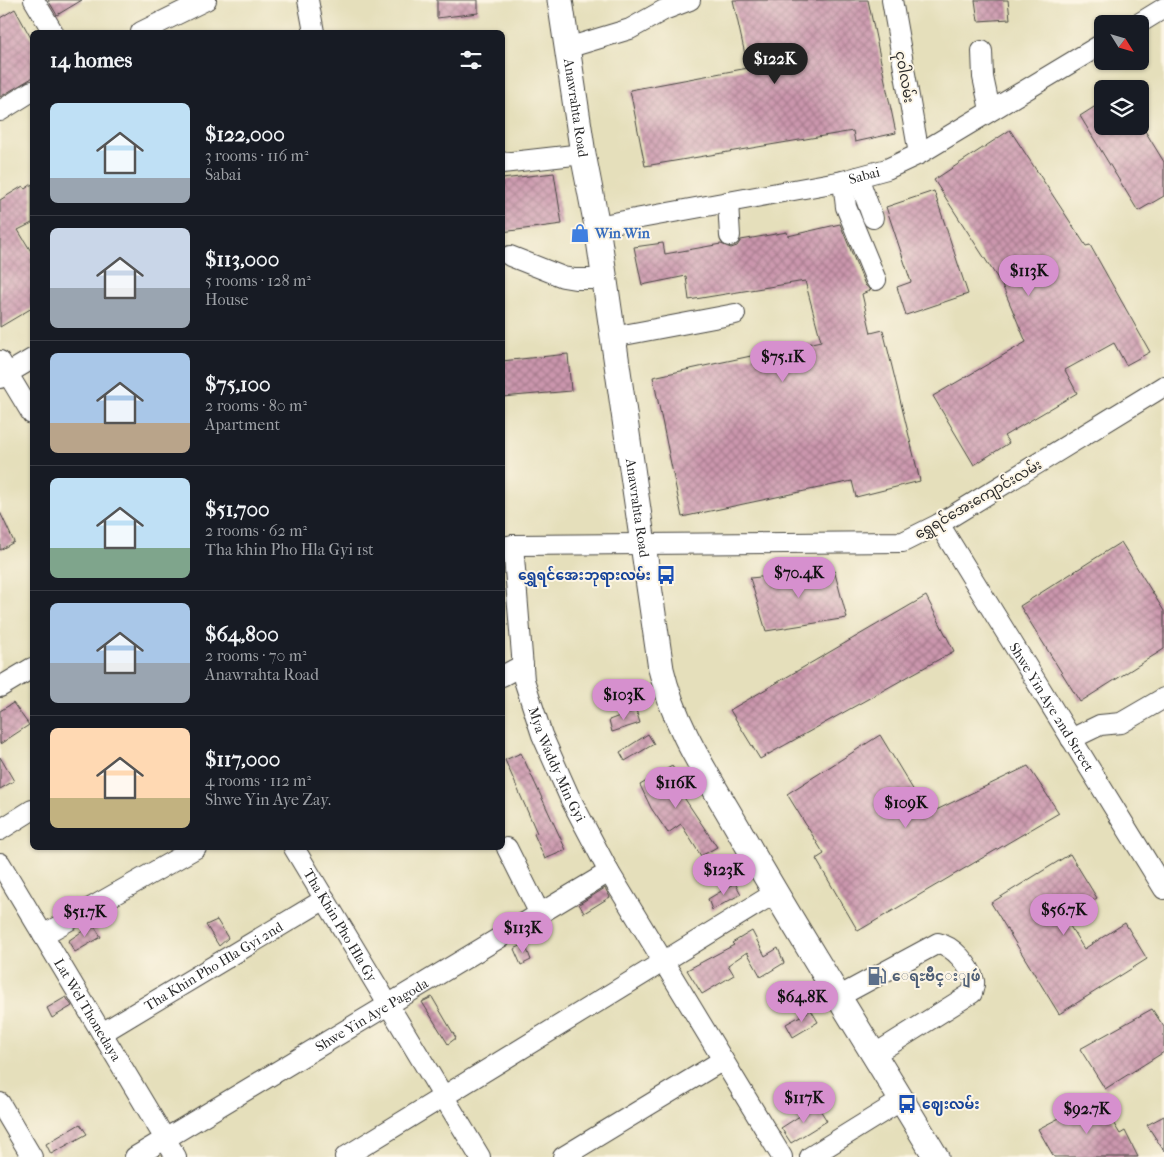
<!DOCTYPE html>
<meta charset="utf-8">
<style>
:root{--surface:#171b24;--page:#242831;--text:#f1f3f6;--muted:#9ea1a6;--line:#363941;--accent:#d690ce}
body{margin:0;font-family:"IM FELL French Canon","Noto Sans Myanmar",serif;background:var(--page);color:var(--text);height:100vh;display:flex;flex-direction:column;font-size:19px;white-space:nowrap}
*{box-sizing:border-box;margin:0}
p{font-size:16px;color:var(--muted)}
.icon{flex:none;width:28px;height:28px;fill:none;stroke:currentColor;stroke-width:2;stroke-linecap:round;stroke-linejoin:round}
.map{position:relative;flex:1;overflow:hidden}
.panel{position:absolute;left:30px;top:30px;width:475px;height:820px;display:flex;flex-direction:column;background:var(--surface);border-radius:8px;box-shadow:0 1px 4px #0004}
.panel>*{flex:none}
.needle{width:32px;rotate:127deg}
.controls{position:absolute;left:1094px;top:15px;display:grid;gap:10px}
.controls a{display:grid;place-items:center;width:55px;height:55px;border-radius:8px;background:var(--surface);box-shadow:0 1px 4px #0004;font-size:25px}
.price{position:absolute;translate:-50% -42px;padding:0 11px;border-radius:18px;background:var(--accent);color:#111;font-size:16px;line-height:32px;filter:drop-shadow(0 1px 2px #0008)}
.price::after{content:'';position:absolute;left:50%;top:30px;width:15px;height:11px;margin-left:-8px;background:inherit;clip-path:polygon(0 0,100% 0,50% 100%)}
.price.on{background:#222;color:#fff}
ul{padding:0;list-style:none}
li{display:flex;align-items:center;gap:15px;height:125px;padding:0 20px}
li+li{border-top:1px solid var(--line)}
li span{display:grid;place-items:center;flex:none;width:140px;height:100px;border-radius:8px;color:#555}
li>.icon{margin-inline-start:auto}
span .icon{width:60px;height:60px;fill:#fffc;stroke-width:1}
li b{font-size:21px}
h2{display:flex;justify-content:space-between;align-items:center;height:60px;padding:0 20px;font-size:21px}
.map>svg:first-child{display:block}
.building{fill:url(#building-cross-hatch)}
.lines{fill:none;stroke-linecap:round;stroke-linejoin:round}
.minor-casing{stroke:#474641;stroke-width:22}
.major-casing{stroke:#474641;stroke-width:27}
.minor{stroke:#fff;stroke-width:20}
.major{stroke:#fff;stroke-width:25}
.labels{text-anchor:middle;stroke-width:4;stroke-linejoin:round;paint-order:stroke}
.street-label{font-size:14px;fill:#2b2b2b;stroke:#fcf5e5}
.shop-label{font-size:14px;font-weight:bold;fill:#366cbe;stroke:#fcf5e5;text-anchor:start}
.transit-label{font-size:14px;font-weight:bold;fill:#164399;stroke:#fcf5e5;text-anchor:end}
.service-label{font-size:14px;font-weight:bold;fill:#4e5e75;stroke:#fcf5e5;text-anchor:start}
</style>
<div class="map">
<svg width="1164" height="1157" viewBox="0 0 1164 1157">
<defs>
<pattern id="building-cross-hatch" width="8" height="8" patternUnits="userSpaceOnUse" patternTransform="scale(1.25)"><rect width="8" height="8" fill="#cb96ad"/><path d="M0 0l8 8M0 8l8-8" fill="none" stroke="#a57b8d"/></pattern>
</defs>
<rect width="100%" height="100%" fill="#fcf5e5"/>
<filter id="ink" filterUnits="userSpaceOnUse"><feTurbulence type="fractalNoise" baseFrequency=".02" numOctaves="2"/><feDisplacementMap in="SourceGraphic" scale="10" xChannelSelector="R" yChannelSelector="G"/><feConvolveMatrix kernelMatrix="1 2 1 2 8 2 1 2 1" color-interpolation-filters="sRGB"/></filter>
<filter id="wash" filterUnits="userSpaceOnUse"><feTurbulence type="fractalNoise" baseFrequency=".0096" numOctaves="4" result="noise"/><feDisplacementMap in="SourceGraphic" scale="20" xChannelSelector="R" yChannelSelector="G"/><feGaussianBlur stdDeviation="1.12" result="paint"/><feColorMatrix in="noise" values="0 0 0 0 0 0 0 0 0 0 0 0 0 0 0 0 0 1.4 0 .05"/><feComposite in="paint" operator="in"/></filter>
<g filter="url(#wash)">
<rect width="100%" height="100%" fill="#e5dfbb"/>
<g id="blocks">
<g class="building">
<polygon points="48,0 82,0 57,15"/>
<polygon points="437,0 478,0 478,13 437,18"/>
<polygon points="733,0 868,0 896,133 855,142 853,131 645,166 630,90 748,68"/>
<polygon points="975,0 1008,0 1010,19 978,21"/>
<polygon points="15,9 32,40 32,78 0,97 0,18"/>
<polygon points="1102,102 1102,126 1142,126 1164,162 1164,196 1138,211 1080,116"/>
<polygon points="1010,130 1086,246 1090,245 1150,352 1126,365 1114,343 1065,370 1077,393 1004,436 1009,443 974,465 933,396 1026,342 1002,285 934,180"/>
<polygon points="554,173 562,224 502,232 502,179"/>
<polygon points="32,184 32,223 18,230 32,253 32,308 0,327 0,200 23,186 25,189"/>
<polygon points="934,191 968,294 906,315 897,287 911,282 886,207"/>
<polygon points="840,224 865,285 871,290 862,294 871,333 883,330 920,481 856,497 852,481 682,517 653,377 821,341 805,281 689,300 686,276 642,285 634,247 663,243 665,254 721,244 731,248 737,246 741,240 787,232 788,236"/>
<polygon points="568,354 571,391 502,397 502,361"/>
<polygon points="0,512 14,542 0,550"/>
<polygon points="1121,542 1164,611 1164,649 1080,702 1020,606"/>
<polygon points="834,570 847,618 766,631 750,578"/>
<polygon points="926,596 954,651 760,759 730,710"/>
<polygon points="13,703 29,725 0,744 0,711"/>
<polygon points="636,710 640,723 612,732 609,720"/>
<polygon points="648,734 654,744 625,761 620,752"/>
<polygon points="880,735 928,814 1028,766 1059,813 858,931 816,859 824,854 787,794"/>
<polygon points="521,753 566,850 545,859 534,834 537,833 505,760"/>
<polygon points="0,757 14,781 0,789"/>
<polygon points="672,766 679,777 673,781 717,847 701,856 681,824 668,833 651,808 640,785"/>
<polygon points="1070,854 1097,898 1065,918 1084,949 1125,923 1147,959 1059,1014 991,903"/>
<polygon points="735,883 741,894 712,910 708,899"/>
<polygon points="605,888 610,897 584,913 579,904"/>
<polygon points="217,920 228,938 219,946 206,925"/>
<polygon points="93,924 101,937 75,952 68,941"/>
<polygon points="752,931 765,956 778,948 784,963 761,977 747,952 728,965 734,975 702,994 687,970 734,945 732,943"/>
<polygon points="525,944 531,960 521,965 514,949"/>
<polygon points="66,997 72,1006 52,1018 47,1008"/>
<polygon points="432,997 456,1038 448,1044 422,1002"/>
<polygon points="1152,1009 1164,1027 1164,1052 1105,1089 1080,1049"/>
<polygon points="811,1010 818,1022 793,1037 786,1024"/>
<polygon points="1098,1098 1120,1134 1125,1131 1138,1157 1054,1157 1038,1129"/>
<polygon points="817,1105 827,1121 791,1143 781,1128"/>
<polygon points="1164,1116 1164,1151 1147,1125"/>
<polygon points="80,1124 87,1134 51,1154 46,1144"/>
</g>
</g>
</g>
<g filter="url(#ink)">
<use href="#blocks" fill-opacity="0" stroke="#474641" stroke-width="1"/>
<g class="lines">
<g class="minor-casing">
<g id="minor">
<polyline points="34,0 53,32"/>
<polyline points="308,0 314,32"/>
<polyline points="892,0 919,154"/>
<polyline points="1138,24 1164,8"/>
<polyline points="141,32 206,0"/>
<polyline points="567,48 630,29 664,10 690,0"/>
<polyline points="982,51 983,77 990,110"/>
<polyline points="0,111 32,91"/>
<polyline points="502,163 583,154"/>
<polyline points="858,177 873,218"/>
<polyline points="843,181 846,207 876,280"/>
<polyline points="728,202 730,236"/>
<path id="s1" d="M597 226 843 181 887 169 919 154 1102 44"/>
<polyline points="510,256 563,277 575,279 605,279"/>
<polyline points="613,337 735,314"/>
<polyline points="0,361 32,414"/>
<polyline points="0,378 32,359"/>
<path id="s2" d="M939 524 1164 889"/>
<path id="s3" d="M513 545 524 680 542 735 570 798 609 872 782 1157"/>
<polyline points="502,547 513,545 903,542 939,524 1164,386"/>
<polyline points="502,676 523,665"/>
<polyline points="0,687 32,668"/>
<polyline points="1071,739 1100,725 1121,723 1164,698"/>
<polyline points="0,830 32,810"/>
<path id="s4" d="M294 848 480 1157"/>
<polyline points="507,848 540,914"/>
<path id="s5" d="M0 863 176 1157"/>
<polyline points="43,935 196,848"/>
<path d="M838 997 938 943C953 946 970 965 974 981 975 984 973 989 972 993L875 1054"/>
<path id="s6" d="M102 1033 325 899"/>
<polyline points="0,1103 32,1157"/>
<path id="s7" d="M135 1157 609 872"/>
<polyline points="345,1157 775,893"/>
<polyline points="563,1157 723,1060"/>
<polyline points="810,1157 902,1100"/>
</g>
</g>
<g class="major-casing">
<g id="major">
<path id="s8" d="M560 0 583 154 597 226 661 669C675 729 710 779 740 832 803 942 871 1048 936 1157"/>
</g>
</g>
<use href="#minor" class="minor"/>
<use href="#major" class="major"/>
</g>
</g>
<defs>
<g id="shop-bare" transform="scale(1.5)"><path d="M-5-2.5h2.3a2.7 3.5 0 0 1 5.4 0H5L5.5 6h-11ZM-1.5-2.5h3a1.5 2.3 0 0 0-3 0Z" fill="#3f7fe0" stroke="#fcf5e5" stroke-width="2.5" paint-order="stroke"/></g>
<g id="bus-bare" transform="scale(1.5)"><path d="M-5-6H5V4H4V6H2V4H-2V6H-4V4H-5ZM-3.5-4V0h7V-4ZM-3.5 1.2v1.5H-2V1.2ZM2 1.2v1.5H3.5V1.2Z" fill="#1a4fb4" stroke="#fcf5e5" stroke-width="2.5" paint-order="stroke"/></g>
<g id="fuel-bare" transform="scale(1.5)"><path d="M-5.5-6h7V0h2V4h1.3V-2.5L3-4.5l.8-.8L6-3V5H2.5V1h-1V6h-7ZM-4.2-4.7v3.2H.2V-4.7Z" fill="#5c6f8a" stroke="#fcf5e5" stroke-width="2.5" paint-order="stroke"/></g>
</defs>
<g fill-rule="evenodd">
<use href="#shop-bare" x="580" y="233"/>
<use href="#bus-bare" x="666" y="575"/>
<use href="#fuel-bare" x="877" y="976"/>
<use href="#bus-bare" x="907" y="1104"/>
</g>
<g class="labels">
<g class="street-label">
<text transform="translate(905 77) rotate(80)" y="5">ငုဝါလမ်း</text>
<text dy="5" stroke="none"><textPath href="#s8" startOffset="109">Anawrahta Road</textPath></text>
<text dy="5" stroke="none"><textPath href="#s1" startOffset="272">Sabai</textPath></text>
<text transform="translate(978 499) rotate(-30)" y="5">ရွှေရင်အေးကျောင်းလမ်း</text>
<text dy="5" stroke="none"><textPath href="#s8" startOffset="514">Anawrahta Road</textPath></text>
<text dy="5" stroke="none"><textPath href="#s2" startOffset="215">Shwe Yin Aye 2nd Street</textPath></text>
<text dy="5" stroke="none"><textPath href="#s3" startOffset="226">Mya Waddy Min Gyi</textPath></text>
<text dy="5" stroke="none"><textPath href="#s4" startOffset="90">Tha Khin Pho Hla Gy</textPath></text>
<text dy="5" stroke="none"><textPath href="#s6" startOffset="130">Tha Khin Pho Hla Gyi 2nd</textPath></text>
<text dy="5" stroke="none"><textPath href="#s5" startOffset="171">Lat Wel Thonedaya</textPath></text>
<text dy="5" stroke="none"><textPath href="#s7" startOffset="276">Shwe Yin Aye Pagoda</textPath></text>
</g>
<g class="shop-label">
<text x="595" y="238">Win Win</text>
</g>
<g class="transit-label">
<text x="651" y="580">ရွှေရင်အေးဘုရားလမ်း</text>
<text x="922" y="1109" text-anchor="start">ဈေးလမ်း</text>
</g>
<g class="service-label">
<text x="892" y="981">ေရႊဗ်ိဳင္းျဖဴ</text>
</g>
</g>
</svg>
<div class="controls">
<a><svg class="needle" viewBox="-14 -14 28 28"><path d="M0-13l5 13h-10z" fill="#e53935"/><path d="M0 13l5-13h-10z" fill="#9ea1a6"/></svg></a>
<a><svg class="icon" aria-label="layers" viewBox="0 0 24 24"><path d="M12 4l9 5-9 5-9-5zM3 14l9 5 9-5"/></svg></a>
</div>
<b class="price on" style="left:775px;top:85px">$122K</b>
<b class="price" style="left:1029px;top:297px">$113K</b>
<b class="price" style="left:783px;top:383px">$75.1K</b>
<b class="price" style="left:799px;top:599px">$70.4K</b>
<b class="price" style="left:624px;top:721px">$103K</b>
<b class="price" style="left:676px;top:809px">$116K</b>
<b class="price" style="left:906px;top:829px">$109K</b>
<b class="price" style="left:724px;top:896px">$123K</b>
<b class="price" style="left:1064px;top:936px">$56.7K</b>
<b class="price" style="left:85px;top:938px">$51.7K</b>
<b class="price" style="left:523px;top:954px">$113K</b>
<b class="price" style="left:802px;top:1023px">$64.8K</b>
<b class="price" style="left:804px;top:1124px">$117K</b>
<b class="price" style="left:1087px;top:1135px">$92.7K</b>
<section class="panel">
<h2>14 homes<svg class="icon" aria-label="filters" viewBox="0 0 24 24"><path d="M4 7h16M4 17h16"/><circle cx="9" cy="7" r="2"/><circle cx="15" cy="17" r="2"/></svg></h2>
<ul>
<li><span style="background:linear-gradient(#bfe0f5 75%,#9aa5b1 0)"><svg class="icon" aria-label="home" viewBox="0 0 24 24"><path d="M3 11l9-7 9 7M6 9v11h12V9"/></svg></span><div><b>$122,000</b><p>3 rooms · 116 m²</p><p>Sabai</p></div></li>
<li><span style="background:linear-gradient(#c9d6e8 60%,#9aa5b1 0)"><svg class="icon" aria-label="home" viewBox="0 0 24 24"><path d="M3 11l9-7 9 7M6 9v11h12V9"/></svg></span><div><b>$113,000</b><p>5 rooms · 128 m²</p><p>House</p></div></li>
<li><span style="background:linear-gradient(#a9c7e8 70%,#b9a48a 0)"><svg class="icon" aria-label="home" viewBox="0 0 24 24"><path d="M3 11l9-7 9 7M6 9v11h12V9"/></svg></span><div><b>$75,100</b><p>2 rooms · 80 m²</p><p>Apartment</p></div></li>
<li><span style="background:linear-gradient(#bfe0f5 70%,#7fa58c 0)"><svg class="icon" aria-label="home" viewBox="0 0 24 24"><path d="M3 11l9-7 9 7M6 9v11h12V9"/></svg></span><div><b>$51,700</b><p>2 rooms · 62 m²</p><p>Tha khin Pho Hla Gyi 1st</p></div></li>
<li><span style="background:linear-gradient(#a9c7e8 60%,#9aa5b1 0)"><svg class="icon" aria-label="home" viewBox="0 0 24 24"><path d="M3 11l9-7 9 7M6 9v11h12V9"/></svg></span><div><b>$64,800</b><p>2 rooms · 70 m²</p><p>Anawrahta Road</p></div></li>
<li><span style="background:linear-gradient(#ffd9b3 70%,#c2b280 0)"><svg class="icon" aria-label="home" viewBox="0 0 24 24"><path d="M3 11l9-7 9 7M6 9v11h12V9"/></svg></span><div><b>$117,000</b><p>4 rooms · 112 m²</p><p>Shwe Yin Aye Zay.</p></div></li>
</ul>
</section>
</div>
